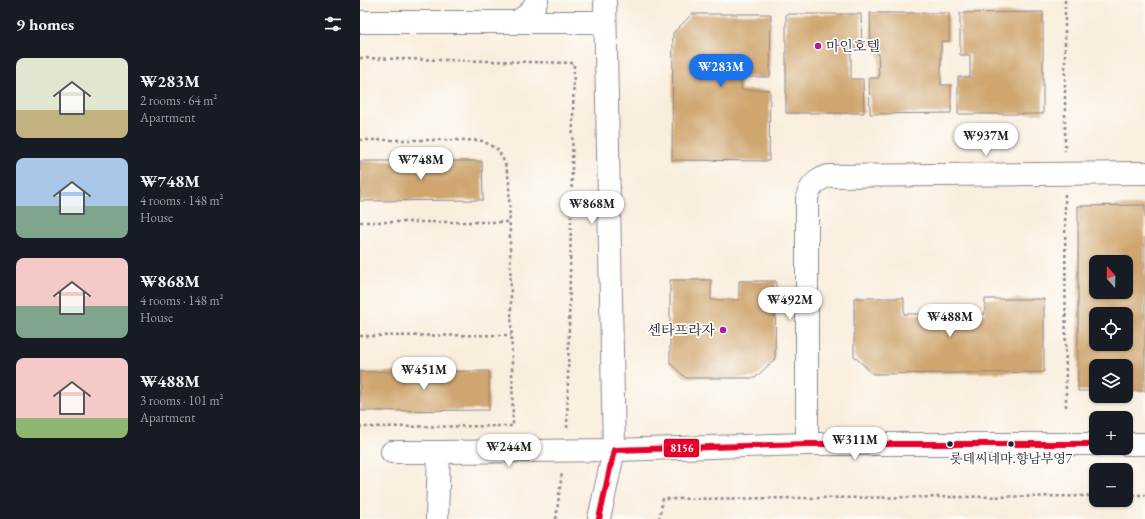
<!DOCTYPE html>
<meta charset="utf-8">
<style>
:root{--surface:#171b24;--page:#242831;--text:#f1f3f6;--muted:#9ea1a6;--accent:#1a73e8}
body{margin:0;font-family:"EB Garamond","Noto Serif KR",serif;background:var(--page);color:var(--text);height:100vh;display:flex;flex-direction:column;font-size:15px;white-space:nowrap}
*{box-sizing:border-box;margin:0}
p{font-size:13px;color:var(--muted)}
.icon{flex:none;width:22px;height:22px;fill:none;stroke:currentColor;stroke-width:2;stroke-linecap:round;stroke-linejoin:round}
.map{position:relative;flex:1;overflow:hidden}
.details{display:flex;flex-direction:column;background:var(--surface);width:360px}
.details>*{flex:none}
.needle{width:26px;rotate:340deg}
.buttons{position:absolute;left:729px;top:255px;display:grid;gap:8px}
.buttons a{display:grid;place-items:center;width:44px;height:44px;border-radius:8px;background:var(--surface);box-shadow:0 1px 3px #0004;font-size:20px}
.price{position:absolute;translate:-50% -34px;padding:0 9px;border-radius:14px;background:#fff;color:#222;font-size:13px;line-height:26px;filter:drop-shadow(0 1px 2px #0008)}
.price::after{content:'';position:absolute;left:50%;top:24px;width:12px;height:9px;margin-left:-6px;background:inherit;clip-path:polygon(0 0,100% 0,50% 100%)}
.price.current{background:var(--accent);color:#fff}
ul{padding:0;list-style:none}
li{display:flex;align-items:center;gap:12px;height:100px;padding:0 16px}
li span{display:grid;place-items:center;flex:none;width:112px;height:80px;border-radius:8px;color:#555}
li>.icon{margin-inline-start:auto}
span .icon{width:48px;height:48px;fill:#fffc;stroke-width:1}
li b{font-size:17px}
h2{display:flex;justify-content:space-between;align-items:center;height:48px;padding:0 16px;font-size:17px}
main{display:flex;flex:1;min-height:0}
.map>svg:first-child{display:block}
.building{fill:#cfa670;fill-rule:evenodd}
.lines{fill:none;stroke-linecap:round;stroke-linejoin:round}
.street-casing{stroke:#8e888c;stroke-width:24}
.secondary-casing{stroke:#8e888c;stroke-width:24}
.path{stroke:#8e888c;stroke-width:2.5;stroke-dasharray:3 3;stroke-linecap:butt}
.street{stroke:#fff;stroke-width:22}
.secondary{stroke:#fff;stroke-width:22}
.bus-1-casing{stroke:#fdfcf7;stroke-width:9}
.bus-1{stroke:#e4002b;stroke-width:6}
.poi-dot{fill:#b5179e;stroke:#fdfcf7;stroke-width:1.5}
.bus-dot{fill:#22223b;stroke:#fdfcf7;stroke-width:1.5}
.labels{text-anchor:middle;stroke-width:3.5;stroke-linejoin:round;paint-order:stroke}
.bus-label{font-size:13px;fill:#22223b;stroke:#fdfcf7}
.poi-label{font-size:14px;fill:#22223b;stroke:#fdfcf7;text-anchor:start}
.line-badge{stroke:#fdfcf7;stroke-width:1.5}
.badge-label{font-size:11px;text-anchor:middle;font-weight:bold;fill:#fff}
</style>
<main>
<section class="details">
<h2>9 homes<svg class="icon" aria-label="filters" viewBox="0 0 24 24"><path d="M4 7h16M4 17h16"/><circle cx="9" cy="7" r="2"/><circle cx="15" cy="17" r="2"/></svg></h2>
<ul>
<li><span style="background:linear-gradient(#dfe7d0 65%,#c2b280 0)"><svg class="icon" aria-label="home" viewBox="0 0 24 24"><path d="M3 11l9-7 9 7M6 9v11h12V9"/></svg></span><div><b>₩283M</b><p>2 rooms · 64 m²</p><p>Apartment</p></div></li>
<li><span style="background:linear-gradient(#a9c7e8 60%,#7fa58c 0)"><svg class="icon" aria-label="home" viewBox="0 0 24 24"><path d="M3 11l9-7 9 7M6 9v11h12V9"/></svg></span><div><b>₩748M</b><p>4 rooms · 148 m²</p><p>House</p></div></li>
<li><span style="background:linear-gradient(#f6c9c9 60%,#7fa58c 0)"><svg class="icon" aria-label="home" viewBox="0 0 24 24"><path d="M3 11l9-7 9 7M6 9v11h12V9"/></svg></span><div><b>₩868M</b><p>4 rooms · 148 m²</p><p>House</p></div></li>
<li><span style="background:linear-gradient(#f6c9c9 75%,#8fb573 0)"><svg class="icon" aria-label="home" viewBox="0 0 24 24"><path d="M3 11l9-7 9 7M6 9v11h12V9"/></svg></span><div><b>₩488M</b><p>3 rooms · 101 m²</p><p>Apartment</p></div></li>
</ul>
</section>
<div class="map">
<svg width="785" height="519" viewBox="0 0 785 519">
<rect width="100%" height="100%" fill="#fdfcf7"/>
<filter id="ink" filterUnits="userSpaceOnUse"><feTurbulence type="fractalNoise" baseFrequency=".025" numOctaves="2"/><feDisplacementMap in="SourceGraphic" scale="8" xChannelSelector="R" yChannelSelector="G"/><feConvolveMatrix kernelMatrix="1 2 1 2 8 2 1 2 1" color-interpolation-filters="sRGB"/></filter>
<filter id="wash" filterUnits="userSpaceOnUse"><feTurbulence type="fractalNoise" baseFrequency=".012" numOctaves="4" result="noise"/><feDisplacementMap in="SourceGraphic" scale="16" xChannelSelector="R" yChannelSelector="G"/><feGaussianBlur stdDeviation="0.9" result="paint"/><feColorMatrix in="noise" values="0 0 0 0 0 0 0 0 0 0 0 0 0 0 0 0 0 1.4 0 .05"/><feComposite in="paint" operator="in"/></filter>
<g filter="url(#wash)">
<rect width="100%" height="100%" fill="#f9eede"/>
<g id="blocks">
<g class="building">
<polygon points="683,12 683,114 598,114 598,77 610,77 610,55 600,55 600,13"/>
<polygon points="510,13 589,13 589,41 581,41 581,85 591,85 591,113 510,114 509,78 519,78 518,47 511,47"/>
<polygon points="332,14 411,14 410,77 381,77 381,90 410,90 409,161 312,160 313,33"/>
<polygon points="426,14 501,14 502,49 491,49 491,79 503,79 504,113 426,113"/>
<polygon points="0,161 122,161 123,200 0,201"/>
<path d="M785 205V391H766V366H736V391H718V206ZM736 262H766V292H736ZM736 314H766V344H736Z"/>
<polygon points="310,280 351,280 351,300 379,300 379,281 416,281 415,359 395,378 326,378 310,363"/>
<polygon points="494,298 544,298 544,314 625,314 625,299 684,299 684,372 513,374 494,356"/>
<polygon points="129,371 129,410 0,411 0,372"/>
</g>
</g>
</g>
<g filter="url(#ink)">
<use href="#blocks" fill-opacity="0" stroke="#8e888c" stroke-width="1"/>
<g class="lines">
<g class="street-casing">
<g id="street">
<path d="M447 444V198C450 186 456 180 468 176L785 173"/>
<polyline points="32,452 79,452"/>
<polyline points="77,519 79,452 254,450"/>
</g>
</g>
<g class="secondary-casing">
<g id="secondary">
<polyline points="0,22 245,22"/>
<path d="M154 23C166 17 172 12 177 0"/>
<polyline points="766,444 785,444"/>
<polyline points="254,450 447,444 736,444"/>
<polyline points="239,519 254,450 245,0"/>
</g>
</g>
<g class="path">
<polyline points="705,0 705,151"/>
<polyline points="0,58 214,63 207,430"/>
<polyline points="0,140 105,140 123,141 138,150 145,163 149,180 153,426 0,427"/>
<polyline points="705,194 706,409"/>
<polyline points="0,222 149,222"/>
<polyline points="0,336 151,335"/>
<polyline points="766,495 785,495"/>
<polyline points="196,519 202,472"/>
<polyline points="299,519 303,499 736,496"/>
</g>
<use href="#street" class="street"/>
<use href="#secondary" class="secondary"/>
<g class="bus-1-casing">
<polyline id="bus-1" points="239,519 254,450 447,444 736,444"/>
</g>
<use href="#bus-1" class="bus-1"/>
</g>
</g>
<g class="poi-dot">
<circle cx="458" cy="46" r="4"/>
<circle cx="363" cy="330" r="4"/>
</g>
<g class="bus-dot">
<circle cx="590" cy="444" r="3.5"/>
<circle cx="651" cy="444" r="3.5"/>
</g>
<g class="labels">
<g class="bus-label">
<text x="651" y="463">롯데씨네마.향남부영7</text>
</g>
<g class="poi-label">
<text x="466" y="51">마인호텔</text>
<text x="355" y="335" text-anchor="end">센타프라자</text>
</g>
</g>
<rect class="line-badge" x="303" y="438" width="37" height="20" rx="4" fill="#e4002b"/>
<g class="badge-label">
<text x="322" y="452">8156</text>
</g>
</svg>
<div class="buttons">
<a><svg class="needle" viewBox="-14 -14 28 28"><path d="M0-13l5 13h-10z" fill="#e53935"/><path d="M0 13l5-13h-10z" fill="#9ea1a6"/></svg></a>
<a><svg class="icon" aria-label="locate" viewBox="0 0 24 24"><circle cx="12" cy="12" r="6"/><path d="M12 2v4M12 18v4M2 12h4M18 12h4"/></svg></a>
<a><svg class="icon" aria-label="layers" viewBox="0 0 24 24"><path d="M12 4l9 5-9 5-9-5zM3 14l9 5 9-5"/></svg></a>
<a>+</a>
<a>−</a>
</div>
<b class="price current" style="left:361px;top:88px">₩283M</b>
<b class="price" style="left:626px;top:157px">₩937M</b>
<b class="price" style="left:61px;top:181px">₩748M</b>
<b class="price" style="left:232px;top:225px">₩868M</b>
<b class="price" style="left:430px;top:321px">₩492M</b>
<b class="price" style="left:590px;top:338px">₩488M</b>
<b class="price" style="left:64px;top:391px">₩451M</b>
<b class="price" style="left:495px;top:461px">₩311M</b>
<b class="price" style="left:149px;top:468px">₩244M</b>
</div>
</main>
